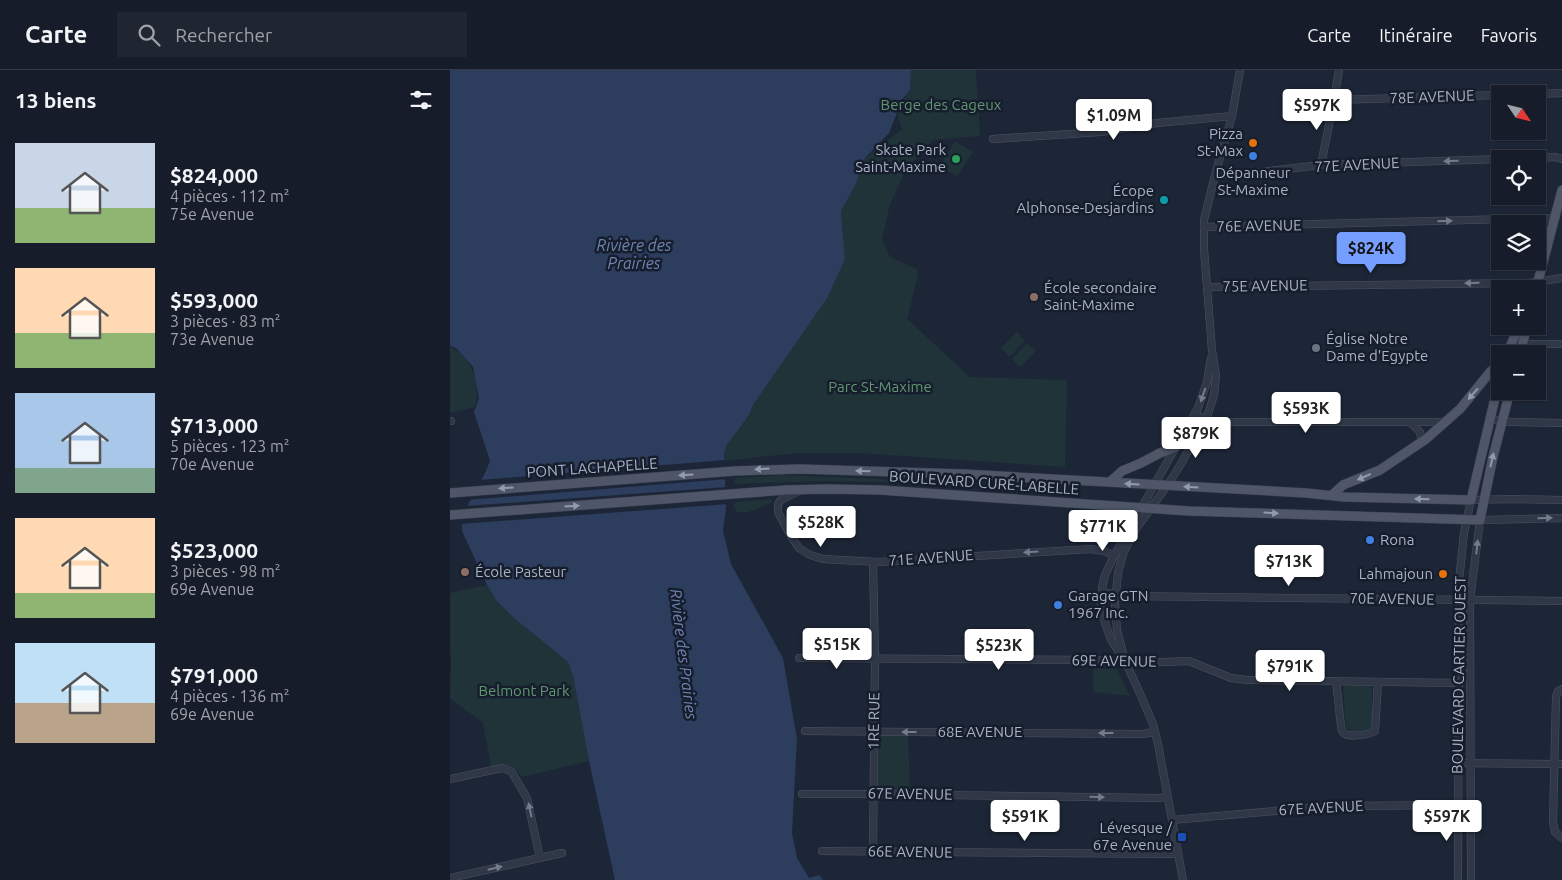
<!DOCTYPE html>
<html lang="fr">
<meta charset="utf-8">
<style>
:root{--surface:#161c29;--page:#1f2531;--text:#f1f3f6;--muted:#9ea1a8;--line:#353a46;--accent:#759eff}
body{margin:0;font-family:Ubuntu,sans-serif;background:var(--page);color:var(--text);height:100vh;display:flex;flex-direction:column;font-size:19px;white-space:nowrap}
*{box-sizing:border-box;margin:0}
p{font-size:16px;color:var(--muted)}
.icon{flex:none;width:28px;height:28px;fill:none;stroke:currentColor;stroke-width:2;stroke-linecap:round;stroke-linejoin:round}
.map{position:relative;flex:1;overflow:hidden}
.details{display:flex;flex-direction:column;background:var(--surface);width:450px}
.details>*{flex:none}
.needle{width:32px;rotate:125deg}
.tools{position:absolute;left:1041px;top:15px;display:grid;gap:10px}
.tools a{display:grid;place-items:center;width:55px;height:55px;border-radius:0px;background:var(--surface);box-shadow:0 1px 4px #0004,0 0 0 1px var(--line);font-size:25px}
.price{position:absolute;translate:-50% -42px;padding:0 11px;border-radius:5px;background:#fff;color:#222;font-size:16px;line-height:32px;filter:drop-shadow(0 1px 2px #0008)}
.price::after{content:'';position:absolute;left:50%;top:30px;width:15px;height:11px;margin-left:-8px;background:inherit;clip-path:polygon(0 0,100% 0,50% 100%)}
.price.selected{background:var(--accent);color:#111}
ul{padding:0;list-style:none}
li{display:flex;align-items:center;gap:15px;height:125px;padding:0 15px}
li span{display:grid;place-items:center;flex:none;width:140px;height:100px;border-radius:0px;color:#555}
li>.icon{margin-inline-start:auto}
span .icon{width:60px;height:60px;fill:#fffc;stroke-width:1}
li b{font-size:21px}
h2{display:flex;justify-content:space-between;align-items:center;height:60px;padding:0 15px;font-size:21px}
header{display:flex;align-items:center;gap:30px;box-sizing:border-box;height:70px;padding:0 25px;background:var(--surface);border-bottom:1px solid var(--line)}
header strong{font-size:24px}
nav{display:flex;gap:28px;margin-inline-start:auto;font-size:18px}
.search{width:350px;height:45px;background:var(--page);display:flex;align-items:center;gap:12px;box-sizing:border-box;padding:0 18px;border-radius:0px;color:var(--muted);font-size:19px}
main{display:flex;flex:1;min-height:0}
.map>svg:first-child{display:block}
.green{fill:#1f3338}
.water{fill:#2c3d5e}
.pier{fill:#1d2637}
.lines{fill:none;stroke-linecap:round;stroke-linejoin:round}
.minor-casing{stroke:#4b5263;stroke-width:8}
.major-casing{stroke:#394151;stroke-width:10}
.minor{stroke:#303847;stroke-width:7}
.major{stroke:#4e5668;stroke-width:9}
.oneway{fill:#737b8c}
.oneway2{fill:#929bae}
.food-dot{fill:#e8710a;stroke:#161d2c;stroke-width:2}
.shop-dot{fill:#3f7fe0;stroke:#161d2c;stroke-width:2}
.leisure-dot{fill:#2e9e5b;stroke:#161d2c;stroke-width:2}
.culture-dot{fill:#0f9aa8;stroke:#161d2c;stroke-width:2}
.education-dot{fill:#8d6e63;stroke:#161d2c;stroke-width:2}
.worship-dot{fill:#6b7280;stroke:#161d2c;stroke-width:2}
.transit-dot{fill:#1a4fb4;stroke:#161d2c;stroke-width:2}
.labels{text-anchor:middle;stroke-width:5;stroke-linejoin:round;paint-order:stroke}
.street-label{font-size:15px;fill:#a9b2c5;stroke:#161d2c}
.park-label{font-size:15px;fill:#609771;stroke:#161d2c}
.poi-label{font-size:15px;fill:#a9b2c5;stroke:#161d2c;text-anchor:end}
.water-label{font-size:16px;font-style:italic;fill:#6e85b2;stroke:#161d2c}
</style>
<header>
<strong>Carte</strong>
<div class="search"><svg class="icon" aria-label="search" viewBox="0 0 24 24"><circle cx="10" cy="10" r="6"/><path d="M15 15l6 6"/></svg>Rechercher</div>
<nav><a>Carte</a><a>Itinéraire</a><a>Favoris</a></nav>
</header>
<main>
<section class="details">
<h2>13 biens<svg class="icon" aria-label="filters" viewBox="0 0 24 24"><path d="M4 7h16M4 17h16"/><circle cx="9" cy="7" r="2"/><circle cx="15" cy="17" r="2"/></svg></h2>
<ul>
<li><span style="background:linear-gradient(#c9d6e8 65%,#8fb573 0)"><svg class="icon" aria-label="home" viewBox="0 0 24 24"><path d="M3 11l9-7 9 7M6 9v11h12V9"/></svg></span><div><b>$824,000</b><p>4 pièces · 112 m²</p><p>75e Avenue</p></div></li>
<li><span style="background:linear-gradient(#ffd9b3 65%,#8fb573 0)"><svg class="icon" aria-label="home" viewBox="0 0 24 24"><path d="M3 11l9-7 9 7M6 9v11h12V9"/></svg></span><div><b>$593,000</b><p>3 pièces · 83 m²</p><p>73e Avenue</p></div></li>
<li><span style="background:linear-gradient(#a9c7e8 75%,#7fa58c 0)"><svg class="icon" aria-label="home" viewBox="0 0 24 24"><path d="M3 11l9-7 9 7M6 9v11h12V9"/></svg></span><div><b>$713,000</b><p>5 pièces · 123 m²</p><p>70e Avenue</p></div></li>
<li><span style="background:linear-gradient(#ffd9b3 75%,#8fb573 0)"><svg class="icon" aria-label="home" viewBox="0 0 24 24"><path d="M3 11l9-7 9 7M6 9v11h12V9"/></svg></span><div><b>$523,000</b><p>3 pièces · 98 m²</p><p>69e Avenue</p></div></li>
<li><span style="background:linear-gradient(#bfe0f5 60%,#b9a48a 0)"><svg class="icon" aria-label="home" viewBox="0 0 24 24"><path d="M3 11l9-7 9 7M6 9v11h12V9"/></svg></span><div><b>$791,000</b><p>4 pièces · 136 m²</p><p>69e Avenue</p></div></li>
</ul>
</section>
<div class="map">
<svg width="1112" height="810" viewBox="0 0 1112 810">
<rect width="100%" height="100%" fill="#1d2637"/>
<g class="green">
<path d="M461 0H526L530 66 483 70 456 100 440 134 432 170 440 187 467 199 468 205 457 249 520 307 617 310 615 397 410 383H347L274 391C273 369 296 355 303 335L378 227 395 189 391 141 406 114 415 88 452 59C443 35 450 40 459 21 461 15 460 6 461 0Z"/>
<polygon points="505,71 523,82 507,107 490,96"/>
<polygon points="567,262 575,271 559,287 551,278"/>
<polygon points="577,273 586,281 570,297 562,289"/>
<path d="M0 277C22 286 31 315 25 337L0 343Z"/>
<polygon points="333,405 498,412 479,413 376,411 285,414 285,408"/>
<path d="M321 429 323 432C311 436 299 446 286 441L283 434 288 432Z"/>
<path d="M641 444C648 444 659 443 666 445 679 450 668 468 659 471 662 457 652 450 641 444Z"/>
<path d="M37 515 46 530 65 549 118 592 123 606 139 691 72 707C61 692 58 695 41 696L33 653 0 628C0 619 2 584 0 578V523Z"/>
<polygon points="643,599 667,599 680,626 644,622"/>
<polygon points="895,614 920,615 922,618 922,654 919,661 901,661 896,657 893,620"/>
<polygon points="424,662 458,662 460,724 424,724"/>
</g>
<polygon class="water" points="0,0 461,0 460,20 452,30 439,63 415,88 406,114 391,141 395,189 378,227 303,335 299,345 277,375 274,383 276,438 273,461 281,494 333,588 347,669 342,763 347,788 359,808 369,805 373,810 165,810 139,691 123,606 118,592 65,549 46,530 37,515 12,461 12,452 18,435 35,403 40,391 24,342 29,328 23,297 6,278 0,276"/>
<g class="pier">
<polygon points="276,390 277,409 17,430 29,410"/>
<polygon points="277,417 278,434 10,454 15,436"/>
</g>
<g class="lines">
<g class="minor-casing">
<g id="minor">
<polyline points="1088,24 1112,23"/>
<polyline points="884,30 1050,25"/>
<polyline points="543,69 651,62 707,53 782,46"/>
<polyline points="1062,89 1106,87 1112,89"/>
<polyline points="871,95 884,30 889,0"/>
<polyline points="765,105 793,104 871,95 1050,89"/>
<polyline points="754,157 1093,148 1105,149"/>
<polyline points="757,217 1079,213 1112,208"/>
<polyline points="1062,271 1080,274 1112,274"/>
<polyline points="746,343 755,351 765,352 996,352"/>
<polyline points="1039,349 1060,352 1112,353"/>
<polyline points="0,351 1,351"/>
<polyline points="961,353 970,362 972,373"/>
<polyline points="349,421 331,430 328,434 328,442 340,465 349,478 360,485 373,489 428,492 641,479 654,481 664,486"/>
<polyline points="652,522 676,526 1112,531"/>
<polyline points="349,588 660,590 690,593 739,591 781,608 798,610 1009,613"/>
<polyline points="675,591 667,560 665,533 668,503 674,481 686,459 721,410 732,392 757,347 764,325 766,306 762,280 754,179 754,150 765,105 782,46 790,0"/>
<path d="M886 611 891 656C891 659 892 662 895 664 900 667 920 665 925 661L928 612"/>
<polyline points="1112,619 1108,621 1106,627 1103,752 1105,762 1112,768"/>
<polyline points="355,661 692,664 705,662"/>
<polyline points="1008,693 1112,694"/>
<polyline points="0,709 52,698 61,701 77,728 90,788"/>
<polyline points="352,724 423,724 707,728 718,727"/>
<polyline points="722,750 881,736 1021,735"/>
<polyline points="372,781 728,784"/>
<polyline points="423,781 425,589 423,492"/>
<polyline points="0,808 112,783"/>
<polyline points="733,810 708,674 703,654 688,619 675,591 661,570 653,547 651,536 652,518 655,505 664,486 748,338 757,312 761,288"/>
<polyline points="1008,810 1009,511 1014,463 1021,430 1061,429 1112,430"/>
<polyline points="1021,810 1020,530 1030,450 1112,448"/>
</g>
</g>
<g class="major-casing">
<g id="major">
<polyline points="1086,219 1112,120"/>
<polyline points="1057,284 1069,256"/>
<polyline points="1070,284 1077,256"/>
<polyline points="660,412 672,401 691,393 710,383 726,377"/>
<polyline points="0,423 285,401 349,399 514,404 856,423 894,427 1021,430 1050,307"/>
<polyline points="882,425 893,415 930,400 976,369 1010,339 1041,301 1050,294"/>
<polyline points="0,445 336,420 378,419 430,420 739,441 1030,450 1043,387 1060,321"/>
</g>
</g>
<use href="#minor" class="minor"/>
<use href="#major" class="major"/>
</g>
<defs><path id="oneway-solid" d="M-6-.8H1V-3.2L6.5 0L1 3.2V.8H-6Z" transform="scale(1.25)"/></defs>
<g class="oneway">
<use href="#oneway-solid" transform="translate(1001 91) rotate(178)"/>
<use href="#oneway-solid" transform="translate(995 151) rotate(-2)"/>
<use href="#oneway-solid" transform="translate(1022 213) rotate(179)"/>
<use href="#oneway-solid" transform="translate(753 325) rotate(109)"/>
<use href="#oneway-solid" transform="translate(1095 448) rotate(-2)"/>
<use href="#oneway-solid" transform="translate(1027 477) rotate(-84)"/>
<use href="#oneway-solid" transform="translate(581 482) rotate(177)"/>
<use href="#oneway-solid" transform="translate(459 662) rotate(180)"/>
<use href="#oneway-solid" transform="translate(656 663) rotate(-180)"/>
<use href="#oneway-solid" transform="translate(647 727) rotate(1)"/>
<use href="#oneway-solid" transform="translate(80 740) rotate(-102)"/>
<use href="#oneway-solid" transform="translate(45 798) rotate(-13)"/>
</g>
<g class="oneway2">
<use href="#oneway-solid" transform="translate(1023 324) rotate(131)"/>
<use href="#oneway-solid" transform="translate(1042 390) rotate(-77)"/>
<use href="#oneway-solid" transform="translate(312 399) rotate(177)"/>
<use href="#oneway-solid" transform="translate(413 401) rotate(-178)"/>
<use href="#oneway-solid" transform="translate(236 405) rotate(176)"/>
<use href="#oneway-solid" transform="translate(914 407) rotate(156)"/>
<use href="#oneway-solid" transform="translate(682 414) rotate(-176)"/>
<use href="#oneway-solid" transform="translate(741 417) rotate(-177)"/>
<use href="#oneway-solid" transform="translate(56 418) rotate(176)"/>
<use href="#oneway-solid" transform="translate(972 429) rotate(-179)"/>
<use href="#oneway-solid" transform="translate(122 436) rotate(-4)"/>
<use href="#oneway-solid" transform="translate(821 443) rotate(3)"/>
</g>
<g class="food-dot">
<circle cx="803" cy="73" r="5"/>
<circle cx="993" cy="504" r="5"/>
</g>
<g class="shop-dot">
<circle cx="803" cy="86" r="5"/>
<circle cx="920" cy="470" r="5"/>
<circle cx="608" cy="535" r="5"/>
</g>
<circle class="leisure-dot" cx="506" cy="89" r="5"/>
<circle class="culture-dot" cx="714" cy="130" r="5"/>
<g class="education-dot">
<circle cx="584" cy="227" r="5"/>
<circle cx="15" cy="502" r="5"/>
</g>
<circle class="worship-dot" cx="866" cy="278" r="5"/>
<rect class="transit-dot" x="727" y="762" width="10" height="10" rx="2.5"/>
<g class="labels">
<g class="street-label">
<text transform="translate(982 27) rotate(-2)" y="5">78E AVENUE</text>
<text transform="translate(907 95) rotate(-3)" y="5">77E AVENUE</text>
<text transform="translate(809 156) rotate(-1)" y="5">76E AVENUE</text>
<text transform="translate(815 216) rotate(-1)" y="5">75E AVENUE</text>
<text transform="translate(142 398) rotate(-4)" y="5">PONT LACHAPELLE</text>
<text transform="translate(534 413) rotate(4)" y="5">BOULEVARD CURÉ-LABELLE</text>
<text transform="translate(481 488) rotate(-4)" y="5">71E AVENUE</text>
<text transform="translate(942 529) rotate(1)" y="5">70E AVENUE</text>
<text transform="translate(664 591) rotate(1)" y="5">69E AVENUE</text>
<text transform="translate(1009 605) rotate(-89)" y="5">BOULEVARD CARTIER OUEST</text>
<text transform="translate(424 651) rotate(-89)" y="5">1RE RUE</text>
<text x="530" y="667">68E AVENUE</text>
<text transform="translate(460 724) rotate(1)" y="5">67E AVENUE</text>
<text transform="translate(871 738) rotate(-3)" y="5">67E AVENUE</text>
<text transform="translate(460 782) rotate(1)" y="5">66E AVENUE</text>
</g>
<g class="park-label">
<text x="491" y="40">Berge des Cageux</text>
<text x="430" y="322">Parc St-Maxime</text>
<text x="74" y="626">Belmont Park</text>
</g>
<g class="poi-label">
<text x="793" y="69">Pizza<tspan x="793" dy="17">St-Max</tspan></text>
<text x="496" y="85">Skate Park<tspan x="496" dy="17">Saint-Maxime</tspan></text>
<text x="803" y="108" text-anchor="middle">Dépanneur<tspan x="803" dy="17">St-Maxime</tspan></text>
<text x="704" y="126">Écope<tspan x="704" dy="17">Alphonse-Desjardins</tspan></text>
<text x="594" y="223" text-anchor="start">École secondaire<tspan x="594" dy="17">Saint-Maxime</tspan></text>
<text x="876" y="274" text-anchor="start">Église Notre<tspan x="876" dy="17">Dame d'Egypte</tspan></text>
<text x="930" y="475" text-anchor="start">Rona</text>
<text x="25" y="507" text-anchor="start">École Pasteur</text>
<text x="983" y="509">Lahmajoun</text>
<text x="618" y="531" text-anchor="start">Garage GTN<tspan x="618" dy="17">1967 Inc.</tspan></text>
<text x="722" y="763">Lévesque /<tspan x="722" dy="17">67e Avenue</tspan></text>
</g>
<g class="water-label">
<text x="184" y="181">Rivière des<tspan x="184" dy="18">Prairies</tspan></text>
<text transform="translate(234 584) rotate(83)" y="6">Rivière des Prairies</text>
</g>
</g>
</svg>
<div class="tools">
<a><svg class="needle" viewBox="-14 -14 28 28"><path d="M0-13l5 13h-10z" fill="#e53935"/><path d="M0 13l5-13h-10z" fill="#9ea1a8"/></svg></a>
<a><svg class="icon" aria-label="locate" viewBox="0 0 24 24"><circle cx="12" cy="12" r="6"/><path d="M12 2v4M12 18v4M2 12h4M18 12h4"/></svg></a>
<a><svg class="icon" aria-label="layers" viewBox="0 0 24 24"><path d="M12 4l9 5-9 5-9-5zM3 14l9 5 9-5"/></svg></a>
<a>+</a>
<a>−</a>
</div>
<b class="price" style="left:867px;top:61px">$597K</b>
<b class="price" style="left:664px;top:71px">$1.09M</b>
<b class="price selected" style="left:921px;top:204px">$824K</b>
<b class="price" style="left:856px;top:364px">$593K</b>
<b class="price" style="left:746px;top:389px">$879K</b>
<b class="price" style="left:371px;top:478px">$528K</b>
<b class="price" style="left:653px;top:482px">$771K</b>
<b class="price" style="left:839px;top:517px">$713K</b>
<b class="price" style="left:387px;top:600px">$515K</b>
<b class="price" style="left:549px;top:601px">$523K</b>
<b class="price" style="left:840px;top:622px">$791K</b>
<b class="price" style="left:575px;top:772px">$591K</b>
<b class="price" style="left:997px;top:772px">$597K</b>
</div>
</main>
